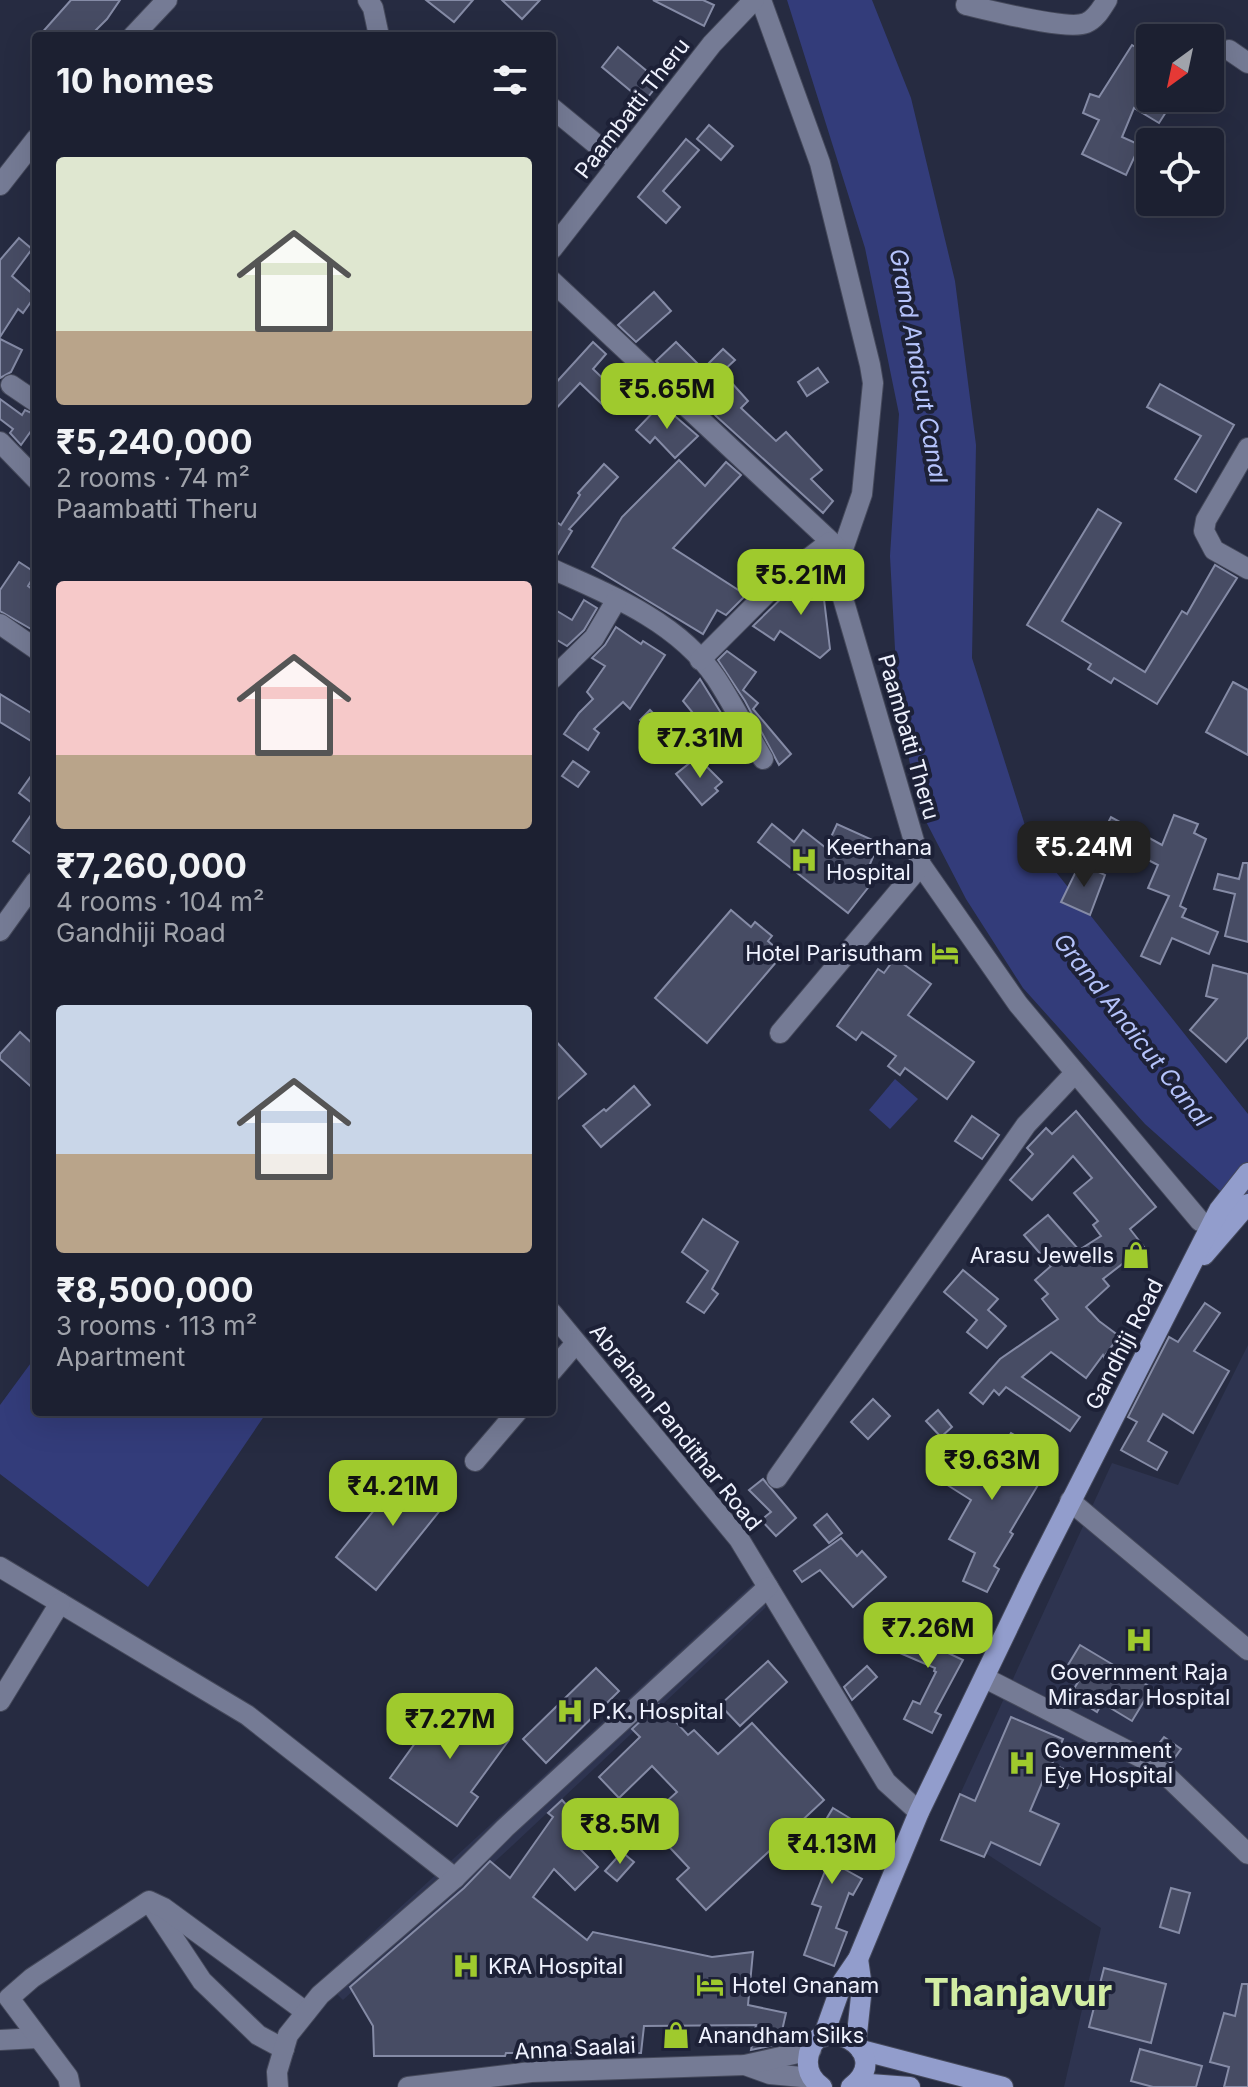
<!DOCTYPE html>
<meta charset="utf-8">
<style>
:root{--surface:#1c2031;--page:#252839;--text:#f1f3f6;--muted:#a0a3ab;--line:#3a3e4d;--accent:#9fca2d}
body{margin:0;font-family:Inter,sans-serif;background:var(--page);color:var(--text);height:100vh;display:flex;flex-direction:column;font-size:30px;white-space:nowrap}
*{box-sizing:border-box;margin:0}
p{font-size:26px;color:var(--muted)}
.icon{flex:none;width:44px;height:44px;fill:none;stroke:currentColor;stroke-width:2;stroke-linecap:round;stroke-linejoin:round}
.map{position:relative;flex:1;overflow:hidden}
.drawer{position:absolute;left:32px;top:32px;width:524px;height:1384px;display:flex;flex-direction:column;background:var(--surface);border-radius:8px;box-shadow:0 8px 32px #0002,0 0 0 2px var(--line)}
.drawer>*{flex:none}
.needle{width:52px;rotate:213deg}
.tools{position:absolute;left:1136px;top:24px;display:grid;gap:16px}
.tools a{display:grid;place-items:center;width:88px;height:88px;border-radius:8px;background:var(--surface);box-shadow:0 8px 32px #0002,0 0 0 2px var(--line);font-size:40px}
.price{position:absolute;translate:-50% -68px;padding:0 18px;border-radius:16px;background:var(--accent);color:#111;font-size:26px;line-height:52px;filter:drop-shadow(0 2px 4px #0008)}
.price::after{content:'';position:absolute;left:50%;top:48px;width:24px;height:18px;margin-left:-12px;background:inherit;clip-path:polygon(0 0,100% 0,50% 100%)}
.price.selected{background:#222;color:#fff}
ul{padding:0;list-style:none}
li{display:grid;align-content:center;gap:16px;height:424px;padding:0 24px}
li span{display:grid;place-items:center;height:248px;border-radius:8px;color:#555}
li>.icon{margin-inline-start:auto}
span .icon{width:144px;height:144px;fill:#fffc;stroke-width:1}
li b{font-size:34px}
h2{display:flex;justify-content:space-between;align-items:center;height:96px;padding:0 24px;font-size:34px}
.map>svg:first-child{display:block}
.built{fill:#2e3450}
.water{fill:#333c7a}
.building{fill:#474c64;stroke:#858ba6;stroke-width:2}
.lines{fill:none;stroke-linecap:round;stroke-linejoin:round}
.minor-casing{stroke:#45495b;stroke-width:22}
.major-casing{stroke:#45495b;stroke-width:22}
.minor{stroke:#757b95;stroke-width:20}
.major{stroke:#929dcc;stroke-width:20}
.labels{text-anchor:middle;stroke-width:8;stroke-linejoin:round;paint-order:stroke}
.street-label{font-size:22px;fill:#eff2fe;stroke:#1d2137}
.poi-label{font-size:22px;fill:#eff2fe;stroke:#1d2137;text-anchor:start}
.water-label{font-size:24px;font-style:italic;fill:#b5c3fb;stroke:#1d2137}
.town-label{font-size:38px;font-weight:bold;fill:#d2eda3;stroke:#1d2137}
</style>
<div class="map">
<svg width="1248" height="2087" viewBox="0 0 1248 2087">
<rect width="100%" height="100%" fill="#262b41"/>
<g class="built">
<polygon points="1248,1345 1248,2087 1064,2087 1101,1928 945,1827 1112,1463 1178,1485"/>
<polygon points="753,1584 766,1607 513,1845 343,2000 322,1979"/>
</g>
<g class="water">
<polygon points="787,0 872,0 911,98 955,281 976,445 972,658 1029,838 1248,1114 1248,1216 1145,1124 1023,988 966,899 919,808 898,705 890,556 899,414 865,248"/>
<polygon points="895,1079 918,1099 890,1129 869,1110"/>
<polygon points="36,1356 36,1412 267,1412 148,1587 0,1474 0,1405"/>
</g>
<g class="building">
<polygon points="71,0 120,0 107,19 90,36 39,36"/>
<polygon points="426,0 473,0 454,22"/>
<polygon points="502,0 540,0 522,19"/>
<polygon points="653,0 703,0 714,5 704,26"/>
<polygon points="1132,45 1150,56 1150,98 1175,98 1159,123 1134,108 1122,137 1140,145 1126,175 1082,154 1099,120 1083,113 1090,94 1099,97"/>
<polygon points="618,47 660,82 644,102 602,67"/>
<polygon points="709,125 733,146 721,160 697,139"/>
<polygon points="686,139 699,150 663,191 680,207 666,223 638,197"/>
<polygon points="19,238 32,249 12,276 35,296 23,313 18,309 0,337 0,260"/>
<polygon points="654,292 671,311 636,342 618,325"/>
<polygon points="0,339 22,350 11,372 0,378"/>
<polygon points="593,342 606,354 593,369 616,391 603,405 580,383 552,413 552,387"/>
<polygon points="676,342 703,369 723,349 735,360 722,372 748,401 741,408 776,441 786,432 822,470 811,479 833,501 823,513 716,416 700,398 703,396 676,370 671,375 656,361"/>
<polygon points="818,368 828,382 807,396 798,382"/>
<polygon points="1160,384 1234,425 1196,492 1175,479 1201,436 1147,407"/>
<polygon points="0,399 22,415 25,410 36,415 36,424 21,445 10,433 13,429 0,419"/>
<polygon points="661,404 698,436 675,458 655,437 650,443 636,430"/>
<polygon points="679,460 705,486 726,462 741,475 673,548 746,595 726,615 717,610 703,634 592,567 622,517"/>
<polygon points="604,464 618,477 569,529 572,531 556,557 552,556 552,519 561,525 580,495 578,493"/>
<polygon points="1098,509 1121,523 1062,621 1145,672 1182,611 1187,614 1215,565 1237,578 1157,704 1114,678 1111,683 1088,669 1091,664 1027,625"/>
<polygon points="19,562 36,573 28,586 36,592 36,622 31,629 0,611 0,590"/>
<polygon points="820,566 830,649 820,658 780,631 774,640 753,626 793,587 805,602 805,577"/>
<polygon points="584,600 597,608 584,630 567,646 552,637 552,608 572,620"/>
<polygon points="616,627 641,644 643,641 665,655 630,709 623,702 594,729 599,733 588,750 564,734 579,713 593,699 587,692 605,666 592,658 605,645"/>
<polygon points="727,651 756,672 743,690 758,703 753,709 791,754 779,765 745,701 718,660"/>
<polygon points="700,679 726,721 710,734 683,701"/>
<polygon points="1233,682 1248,690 1248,755 1206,732"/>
<polygon points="0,694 36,716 36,744 0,722"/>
<polygon points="650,710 667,727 657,737 640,720"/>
<polygon points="697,757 722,782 715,788 718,791 702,805 676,774"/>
<polygon points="573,761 589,772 578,787 562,776"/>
<polygon points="36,769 36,806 19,793"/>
<polygon points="36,808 36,858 13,841"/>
<polygon points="1174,815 1198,824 1194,833 1206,839 1180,906 1186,909 1182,917 1218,932 1209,954 1172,938 1160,964 1141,956 1169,896 1148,888 1158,865 1101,836 1111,817 1162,845"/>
<polygon points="772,824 794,842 803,830 826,848 837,824 879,843 864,878 871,884 848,913 758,842"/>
<polygon points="1080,863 1105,875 1090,915 1061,902"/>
<polygon points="1243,863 1248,863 1248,942 1225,936 1235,894 1214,889 1218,874 1239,879"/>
<polygon points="731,910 751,927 755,922 772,936 768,941 783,954 707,1043 655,998"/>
<polygon points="895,958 931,984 908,1015 974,1062 947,1099 905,1068 900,1075 888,1066 896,1056 862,1032 856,1040 837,1026 878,969 884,973"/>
<polygon points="1213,965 1248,974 1248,1037 1226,1062 1190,1030 1217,999 1206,996"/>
<polygon points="20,1032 36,1047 36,1091 0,1059 0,1054"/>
<polygon points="552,1037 586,1074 552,1104"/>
<polygon points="634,1086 650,1105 601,1147 583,1126 604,1109 606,1111"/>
<polygon points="1076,1111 1156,1207 1130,1229 1144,1247 1103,1279 1109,1286 1086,1307 1099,1321 1119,1336 1104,1357 1103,1355 1086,1378 1051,1352 1022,1377 1080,1417 1070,1431 1006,1387 999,1395 994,1390 983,1404 970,1393 1000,1359 1058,1319 1042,1299 1048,1294 1035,1280 1051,1266 1024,1235 1048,1215 1079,1250 1101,1236 1093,1225 1098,1221 1074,1193 1092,1178 1073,1156 1032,1200 1010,1180 1033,1154 1027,1148 1046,1128 1052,1134"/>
<polygon points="972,1116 999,1135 982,1159 955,1141"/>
<polygon points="703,1219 738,1242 712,1289 718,1294 704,1313 687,1302 708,1271 682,1252"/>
<polygon points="963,1270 998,1299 988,1310 1006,1326 987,1348 967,1332 977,1320 944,1292"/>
<polygon points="1205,1303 1220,1313 1194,1351 1229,1371 1193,1433 1163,1414 1148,1441 1167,1452 1157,1470 1121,1450 1137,1422 1128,1417 1169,1337 1178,1342"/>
<polygon points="873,1399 890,1416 868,1439 851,1422"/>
<polygon points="938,1410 952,1427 941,1437 926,1421"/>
<polygon points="1011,1433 1054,1458 1010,1532 1013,1534 994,1566 999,1569 987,1592 963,1581 975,1553 949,1539 971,1500 930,1474 945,1451 986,1476"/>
<polygon points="410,1466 450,1498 376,1590 336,1557"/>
<polygon points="763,1479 796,1518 776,1536 761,1520 771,1512 749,1490"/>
<polygon points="827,1514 842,1533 829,1543 814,1525"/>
<polygon points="841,1538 857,1556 862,1551 886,1577 853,1607 820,1570 802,1582 794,1571"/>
<polygon points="918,1615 940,1625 931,1645 963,1660 935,1712 941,1715 932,1733 904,1719 913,1701 920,1704 936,1672 934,1671 935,1668 893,1650"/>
<polygon points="1080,1645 1152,1688 1132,1721 1102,1703 1097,1712 1070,1695 1083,1674 1068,1665"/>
<polygon points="768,1661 787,1682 740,1726 720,1705"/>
<polygon points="867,1666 877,1677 852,1700 844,1687"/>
<polygon points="596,1668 619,1691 546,1763 523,1739"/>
<polygon points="449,1696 509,1740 471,1792 478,1797 457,1826 390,1778"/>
<polygon points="659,1704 688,1735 694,1730 718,1754 752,1723 824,1800 706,1910 677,1879 689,1868 645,1821 677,1792 652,1766 619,1798 599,1777 640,1737 632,1729"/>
<polygon points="1011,1717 1063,1739 1052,1764 1073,1773 1067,1788 1044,1778 1030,1811 1059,1824 1040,1865 991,1842 984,1857 941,1840 960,1794 975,1801"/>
<polygon points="1164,1737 1181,1749 1171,1763 1154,1750"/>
<polygon points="562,1800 578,1818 563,1832 598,1867 575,1890 554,1869 533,1897 587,1940 593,1932 712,1957 753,1952 748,2005 786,2013 779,2044 751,2050 756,2025 644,2026 641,2053 506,2053 505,2056 374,2056 373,2026 350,1987 464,1888 490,1861 510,1878 553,1817 548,1813"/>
<polygon points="616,1806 636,1828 621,1841 601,1820"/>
<polygon points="833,1808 861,1825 837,1865 862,1879 853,1895 849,1893 836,1928 847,1932 834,1966 804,1955 821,1907 812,1904 827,1866 806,1853"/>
<polygon points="622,1852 634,1862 617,1881 605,1871"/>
<polygon points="1171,1888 1190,1893 1179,1933 1160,1927"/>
<polygon points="1104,1968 1166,1984 1151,2043 1089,2027"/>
<polygon points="1242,1984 1248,1984 1248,2087 1224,2087 1229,2067 1210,2062 1224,2013 1235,2016"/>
<polygon points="1140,2049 1202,2066 1196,2087 1153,2087 1131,2081"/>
</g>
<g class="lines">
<g class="minor-casing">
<g id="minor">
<polyline points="368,0 373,8 379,36"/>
<polyline points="761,0 820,163 870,365 873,383 862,494 842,552 842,595 921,865 1018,1004 1200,1221"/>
<path d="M966 5C990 10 1067 31 1086 23 1096 19 1101 9 1107 0"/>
<polyline points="133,36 167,0"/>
<polyline points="1229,50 1248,63"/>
<polyline points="552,108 619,163"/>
<polyline points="0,185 36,139"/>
<polyline points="552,249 712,44 754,0"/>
<polyline points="552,281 842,552"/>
<polyline points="11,385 36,402"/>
<polyline points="0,442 36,479"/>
<polyline points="1248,448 1206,520 1204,531 1214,550 1248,569"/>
<path d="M552 569C611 595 678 622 716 678 733 704 747 732 763 759"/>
<polyline points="0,624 36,649"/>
<polyline points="700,660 779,581 830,542"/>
<polyline points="552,679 594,638 617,599"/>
<polyline points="0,931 36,881"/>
<polyline points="780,1033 921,865"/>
<polyline points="552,1313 739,1539 886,1782 919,1812"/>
<polyline points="552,1371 576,1343"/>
<polyline points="475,1461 517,1412"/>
<polyline points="777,1478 1026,1125 1075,1073"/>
<polyline points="1070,1501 1248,1650"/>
<polyline points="0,1567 247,1715 455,1878"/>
<polyline points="985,1678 1144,1759 1167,1776 1248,1854"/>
<polyline points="0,1701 60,1603"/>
<polyline points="153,1907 202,1981 258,2035 284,2049"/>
<polyline points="0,2040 38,2038"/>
<polyline points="745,2065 770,2074 812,2078"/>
<polyline points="70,2087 68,2077 9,1998 32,1978 149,1901 164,1908 306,2012"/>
<polyline points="278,2087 277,2072 288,2035 320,1995 455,1878 505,1828 768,1587"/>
<polyline points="408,2087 531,2072 745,2065 811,2050"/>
</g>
</g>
<g class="major-casing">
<g id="major">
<polyline points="1204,1255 1248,1204"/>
<polyline points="823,2037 843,1981 858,1959 919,1812 1031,1580 1219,1210 1248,1173"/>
<polyline points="856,2043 862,1987 858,1959"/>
<polyline points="861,2050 1003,2087"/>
<polyline points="856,2083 910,2087"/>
<path d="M822 2087C813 2081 807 2072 808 2060 812 2005 899 2051 851 2087"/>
</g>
</g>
<use href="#minor" class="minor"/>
<use href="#major" class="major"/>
</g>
<defs>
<g id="hospital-bare" transform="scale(2.16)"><path d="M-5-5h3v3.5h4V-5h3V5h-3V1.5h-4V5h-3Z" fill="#9fca2d" stroke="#1d2137" stroke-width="2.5" paint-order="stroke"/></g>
<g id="hotel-bare" transform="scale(2.16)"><path d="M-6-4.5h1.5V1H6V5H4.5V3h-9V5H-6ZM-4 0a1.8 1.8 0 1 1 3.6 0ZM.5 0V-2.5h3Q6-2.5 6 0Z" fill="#9fca2d" stroke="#1d2137" stroke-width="2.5" paint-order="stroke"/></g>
<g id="shop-bare" transform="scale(2.16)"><path d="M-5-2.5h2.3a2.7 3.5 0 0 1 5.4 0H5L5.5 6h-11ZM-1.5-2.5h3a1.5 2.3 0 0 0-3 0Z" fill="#9fca2d" stroke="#1d2137" stroke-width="2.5" paint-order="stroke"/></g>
</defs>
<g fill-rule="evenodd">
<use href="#hospital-bare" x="804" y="860"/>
<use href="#hotel-bare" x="945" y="953"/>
<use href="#shop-bare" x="1136" y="1255"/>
<use href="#hospital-bare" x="1139" y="1640"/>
<use href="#hospital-bare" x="570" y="1711"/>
<use href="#hospital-bare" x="1022" y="1763"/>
<use href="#hospital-bare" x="466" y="1966"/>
<use href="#hotel-bare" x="710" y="1985"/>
<use href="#shop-bare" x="676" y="2035"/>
</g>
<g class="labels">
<g class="street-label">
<text transform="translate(632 108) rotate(-52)" y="8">Paambatti Theru</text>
<text transform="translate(909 737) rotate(74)" y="8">Paambatti Theru</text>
<text transform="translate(1124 1344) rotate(-63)" y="8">Gandhiji Road</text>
<text transform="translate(676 1427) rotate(51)" y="8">Abraham Pandithar Road</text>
<text transform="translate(575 2048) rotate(-3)" y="8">Anna Saalai</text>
</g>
<g class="poi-label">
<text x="826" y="855">Keerthana<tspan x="826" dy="25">Hospital</tspan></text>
<text x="923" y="961" text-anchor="end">Hotel Parisutham</text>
<text x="1114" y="1263" text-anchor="end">Arasu Jewells</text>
<text x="1139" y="1680" text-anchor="middle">Government Raja<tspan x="1139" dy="25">Mirasdar Hospital</tspan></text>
<text x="592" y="1719">P.K. Hospital</text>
<text x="1044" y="1758">Government<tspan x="1044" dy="25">Eye Hospital</tspan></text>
<text x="488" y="1974">KRA Hospital</text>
<text x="732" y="1993">Hotel Gnanam</text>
<text x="698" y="2043">Anandham Silks</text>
</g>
<g class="water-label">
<text transform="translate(918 366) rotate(80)" y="8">Grand Anaicut Canal</text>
<text transform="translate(1132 1030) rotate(52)" y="8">Grand Anaicut Canal</text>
</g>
<g class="town-label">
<text x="1018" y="2006">Thanjavur</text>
</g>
</g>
</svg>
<div class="tools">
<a><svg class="needle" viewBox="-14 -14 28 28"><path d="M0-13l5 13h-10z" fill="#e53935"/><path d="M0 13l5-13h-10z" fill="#a0a3ab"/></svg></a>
<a><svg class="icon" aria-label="locate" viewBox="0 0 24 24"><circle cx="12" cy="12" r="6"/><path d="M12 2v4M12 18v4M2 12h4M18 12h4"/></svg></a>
</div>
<b class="price" style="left:667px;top:431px">₹5.65M</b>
<b class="price" style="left:801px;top:617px">₹5.21M</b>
<b class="price" style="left:700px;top:780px">₹7.31M</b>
<b class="price selected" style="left:1084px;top:889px">₹5.24M</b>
<b class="price" style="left:992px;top:1502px">₹9.63M</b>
<b class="price" style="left:393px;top:1528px">₹4.21M</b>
<b class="price" style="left:928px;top:1670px">₹7.26M</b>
<b class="price" style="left:450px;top:1761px">₹7.27M</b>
<b class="price" style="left:620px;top:1866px">₹8.5M</b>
<b class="price" style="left:832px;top:1886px">₹4.13M</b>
<section class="drawer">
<h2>10 homes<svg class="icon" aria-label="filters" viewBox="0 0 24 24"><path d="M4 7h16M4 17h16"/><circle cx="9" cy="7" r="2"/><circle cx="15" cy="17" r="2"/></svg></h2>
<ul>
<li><span style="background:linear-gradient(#dfe7d0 70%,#b9a48a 0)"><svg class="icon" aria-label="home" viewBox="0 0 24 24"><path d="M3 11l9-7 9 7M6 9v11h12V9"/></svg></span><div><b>₹5,240,000</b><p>2 rooms · 74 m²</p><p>Paambatti Theru</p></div></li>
<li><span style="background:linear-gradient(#f6c9c9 70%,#b9a48a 0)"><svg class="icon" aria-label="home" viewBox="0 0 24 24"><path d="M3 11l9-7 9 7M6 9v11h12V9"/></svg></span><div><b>₹7,260,000</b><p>4 rooms · 104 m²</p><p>Gandhiji Road</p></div></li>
<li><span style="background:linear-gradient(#c9d6e8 60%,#b9a48a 0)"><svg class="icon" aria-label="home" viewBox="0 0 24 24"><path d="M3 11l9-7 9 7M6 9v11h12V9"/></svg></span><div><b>₹8,500,000</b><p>3 rooms · 113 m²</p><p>Apartment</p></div></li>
</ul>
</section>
</div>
